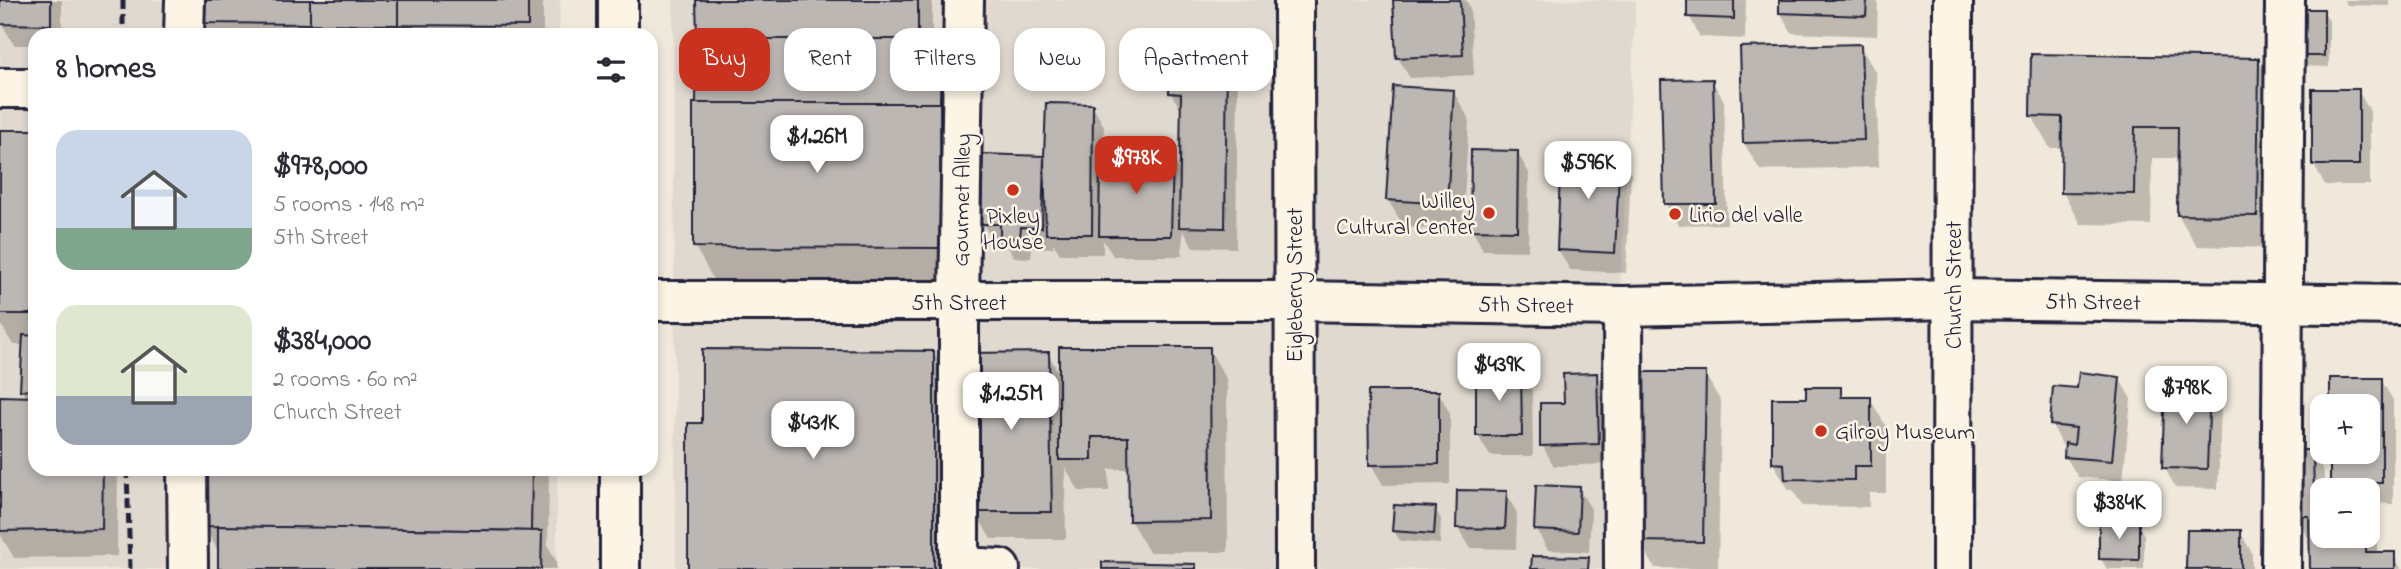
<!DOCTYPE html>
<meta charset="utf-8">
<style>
:root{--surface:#fff;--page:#f7f7f7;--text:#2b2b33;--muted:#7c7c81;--accent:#c8321e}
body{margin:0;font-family:"Indie Flower",sans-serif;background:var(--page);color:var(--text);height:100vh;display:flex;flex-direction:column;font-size:26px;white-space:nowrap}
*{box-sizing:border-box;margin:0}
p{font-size:23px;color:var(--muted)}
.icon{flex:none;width:38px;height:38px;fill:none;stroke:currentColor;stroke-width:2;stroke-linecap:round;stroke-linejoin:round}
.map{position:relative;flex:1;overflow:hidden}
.sheet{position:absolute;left:28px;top:28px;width:630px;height:448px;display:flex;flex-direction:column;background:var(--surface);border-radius:21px;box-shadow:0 4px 10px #0003}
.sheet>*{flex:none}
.top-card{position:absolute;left:679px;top:28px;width:665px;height:63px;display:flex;gap:14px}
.controls{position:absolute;left:2310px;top:394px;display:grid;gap:14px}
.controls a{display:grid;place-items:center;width:70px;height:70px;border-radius:14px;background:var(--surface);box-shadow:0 4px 10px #0003;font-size:35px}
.price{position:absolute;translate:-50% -60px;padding:0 16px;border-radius:14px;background:#fff;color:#222;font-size:23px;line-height:46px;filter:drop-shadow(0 2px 4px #0008)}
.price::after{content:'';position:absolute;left:50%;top:42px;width:21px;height:16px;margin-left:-10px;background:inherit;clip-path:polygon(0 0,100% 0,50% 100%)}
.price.on{background:var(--accent);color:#fff}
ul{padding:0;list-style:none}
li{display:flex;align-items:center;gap:21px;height:175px;padding:0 28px}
li span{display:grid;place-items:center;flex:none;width:196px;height:140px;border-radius:21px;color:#555}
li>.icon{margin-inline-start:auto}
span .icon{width:84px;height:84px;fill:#fffc;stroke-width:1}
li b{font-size:30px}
h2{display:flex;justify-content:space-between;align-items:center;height:84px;padding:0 28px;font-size:30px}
.chip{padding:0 24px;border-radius:21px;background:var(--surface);box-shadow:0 4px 10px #0003;font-size:24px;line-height:63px}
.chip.on{background:var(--accent);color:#fff}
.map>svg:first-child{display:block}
.built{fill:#e0d9cf}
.shadow{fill:#0003}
.building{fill:#bcb7b3;stroke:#22223b;stroke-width:2}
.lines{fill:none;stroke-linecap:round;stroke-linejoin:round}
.minor-casing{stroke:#22223b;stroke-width:44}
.major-casing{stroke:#22223b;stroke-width:44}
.minor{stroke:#fcf5e5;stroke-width:38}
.major{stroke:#fcf5e5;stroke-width:38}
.rail{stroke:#22223b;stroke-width:5;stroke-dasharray:10 5;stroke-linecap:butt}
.poi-dot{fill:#c8321e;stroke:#fcf5e5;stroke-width:2.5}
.labels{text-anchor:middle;stroke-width:5;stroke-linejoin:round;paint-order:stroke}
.street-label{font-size:23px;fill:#22223b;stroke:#fcf5e5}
.poi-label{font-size:23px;fill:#22223b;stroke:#fcf5e5;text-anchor:start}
</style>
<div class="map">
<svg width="2401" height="569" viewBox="0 0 2401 569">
<rect width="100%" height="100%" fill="#efe8db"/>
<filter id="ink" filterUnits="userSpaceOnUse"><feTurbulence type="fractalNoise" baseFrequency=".0143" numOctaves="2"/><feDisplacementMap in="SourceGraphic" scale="14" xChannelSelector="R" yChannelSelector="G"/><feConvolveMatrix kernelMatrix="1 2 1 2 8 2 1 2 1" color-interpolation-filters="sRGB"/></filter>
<g filter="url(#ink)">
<g class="built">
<polygon points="0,0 560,0 559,35 35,35 35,469 557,469 557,569 0,569"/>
<polygon points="673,0 1636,0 1615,384 1616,569 676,569"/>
</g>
<g class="shadow">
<polygon points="2,0 62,0 62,35 35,35 35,45 14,45 2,24"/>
<polygon points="195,0 543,0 543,35 202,35"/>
<polygon points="697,0 932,0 932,41 940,41 955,69 959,279 713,279 695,247 698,105"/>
<polygon points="1395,0 1466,0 1470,8 1474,75 1410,78 1398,58"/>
<polygon points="1689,0 1746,0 1745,39 1700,37 1689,16"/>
<polygon points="1781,0 1878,0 1877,36 1792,33 1780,12"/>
<polygon points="2344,0 2389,0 2389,6 2347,5"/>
<polygon points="2296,10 2323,10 2329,21 2329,67 2302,66"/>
<polygon points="1860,46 1876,73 1879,167 1760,170 1744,143"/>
<polygon points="1226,57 1238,78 1236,248 1193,247 1183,230 1182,256 1113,256 1103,240 1103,254 1060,254 1053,243 1053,248 1032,247 1031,258 1014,257 1006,244 995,244 983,224 985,156 1046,158 1092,105 1104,126 1104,158 1172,157 1182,174 1183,114 1171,93"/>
<polygon points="2258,60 2277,92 2274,248 2197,246 2178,215 2179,158 2152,158 2151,225 2081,224 2063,192 2064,148 2050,148 2032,116"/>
<polygon points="1712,81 1724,101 1727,224 1678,225 1666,204"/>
<polygon points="1453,91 1469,119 1462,231 1404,227 1388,200"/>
<polygon points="2358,91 2370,111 2370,185 2325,185 2314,165"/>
<polygon points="0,131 35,132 35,469 118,469 117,556 14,558 0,534 0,398 27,398 21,389 24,345 13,345 0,323"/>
<polygon points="1517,152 1529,173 1528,251 1483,250 1472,229"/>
<polygon points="1619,153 1631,174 1626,273 1570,270 1558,249"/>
<polygon points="1209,349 1227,380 1228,552 1149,552 1130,520 1130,469 1109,469 1109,491 1079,491 1065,467 1066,539 991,539 975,512 1048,354 1061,376"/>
<polygon points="933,353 940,363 939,569 689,569"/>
<polygon points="1520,370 1532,391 1533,456 1490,456 1478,436"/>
<polygon points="1705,374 1721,402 1718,569 1655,568 1639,540"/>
<polygon points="1596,375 1608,395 1610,464 1554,466 1542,445 1566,404"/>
<polygon points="2119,378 2131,399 2123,481 2078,477 2066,457 2067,446 2063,446 2052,425 2079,390"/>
<polygon points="2381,380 2393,400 2393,504 2368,503 2368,490 2336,490 2332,483 2332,452 2368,452 2368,406 2332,406"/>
<polygon points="2209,386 2221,407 2218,489 2176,488 2164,467"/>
<polygon points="1840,389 1845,399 1870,399 1886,426 1886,493 1869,493 1869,507 1802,506 1793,490 1789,490 1773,463 1808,400"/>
<polygon points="1438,392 1450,413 1450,484 1383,485 1371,464"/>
<polygon points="2312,451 2324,472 2322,536 2368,536 2368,523 2377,538 2377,554 2394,554 2401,569 2311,569 2311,536 2308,537 2296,516"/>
<polygon points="205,469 545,469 549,477 548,546 556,561 556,569 220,569 220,554 204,526"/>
<polygon points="1579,489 1591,509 1589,552 1548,550 1536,529"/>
<polygon points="1506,493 1517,513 1516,549 1470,548 1458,528"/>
<polygon points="1435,509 1441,519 1440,544 1400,541 1394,531"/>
<polygon points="2138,524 2144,535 2144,569 2107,569 2101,559"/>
<polygon points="2240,532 2252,553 2252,569 2188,569"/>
</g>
<g class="building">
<polygon points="0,0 51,0 51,25 0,24"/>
<polygon points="193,0 310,0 310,24 193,23"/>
<polygon points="310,0 398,0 398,25 310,24"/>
<polygon points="398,0 528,0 528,26 398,25"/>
<polygon points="696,0 918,0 918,40 697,39"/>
<polygon points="1393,0 1460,0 1463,55 1396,58"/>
<polygon points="1687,0 1734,0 1734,19 1687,17"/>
<polygon points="1779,0 1867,0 1866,16 1779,13"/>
<rect x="2294" y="9" width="30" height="47"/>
<polygon points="697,39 941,39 940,103 696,103"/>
<polygon points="1861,44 1864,140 1743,143 1740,47"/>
<polygon points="1169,54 1227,56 1225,228 1179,227 1181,94 1169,93"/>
<polygon points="2031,54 2259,58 2257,216 2177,215 2178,127 2135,127 2134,194 2061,193 2062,117 2030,116"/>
<polygon points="1713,79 1716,204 1664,204 1661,80"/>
<polygon points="1393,86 1454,90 1447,204 1386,200"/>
<rect x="2312" y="89" width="47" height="76"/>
<polygon points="693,103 940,103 941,248 693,247"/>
<polygon points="1046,103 1093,104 1092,234 1046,234 1044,156"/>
<rect x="0" y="130" width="35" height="184"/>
<polygon points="1561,149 1620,152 1615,253 1557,250"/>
<polygon points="1471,150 1518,151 1517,231 1470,230"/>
<polygon points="983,154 1044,156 1042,228 1021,227 1020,238 1000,237 1000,224 981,224"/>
<polygon points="1173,155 1171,236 1099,236 1100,156"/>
<polygon points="23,335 35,336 35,391 20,390"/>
<polygon points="1059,347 1210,347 1211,520 1129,521 1128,437 1092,437 1092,460 1059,460"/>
<polygon points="702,349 934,351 934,569 688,569 688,423 702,423"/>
<polygon points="1049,352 1052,512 973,512 971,353"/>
<polygon points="1476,369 1521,369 1522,436 1476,436"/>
<polygon points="1640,372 1706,372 1703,542 1637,541"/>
<polygon points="2079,372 2120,377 2112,461 2064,457 2065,443 2074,445 2076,428 2050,425 2053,386 2077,388"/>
<polygon points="1597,373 1599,444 1540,446 1540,403 1564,403 1563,374"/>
<polygon points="2330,378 2382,378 2382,483 2330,483 2330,452 2368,452 2368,406 2330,406"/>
<polygon points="2165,383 2210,385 2207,469 2162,468"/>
<polygon points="1806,387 1841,387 1841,397 1871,397 1871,466 1854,466 1854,480 1785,479 1784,464 1772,463 1772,398 1806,398"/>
<polygon points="1368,391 1439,391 1439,464 1369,465"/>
<polygon points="0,396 35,397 35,469 103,469 102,529 0,531"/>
<polygon points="2299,450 2313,450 2314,496 2322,496 2322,536 2366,536 2366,552 2395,552 2395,569 2310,569 2309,516 2295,516"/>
<polygon points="203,469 532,469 531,531 202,526"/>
<polygon points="1536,485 1580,487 1578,532 1534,530"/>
<polygon points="1457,490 1507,491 1505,529 1456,528"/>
<polygon points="1394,505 1436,507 1434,534 1392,531"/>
<polygon points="2099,522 2139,522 2139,560 2099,559"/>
<polygon points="218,526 542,531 541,569 218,569"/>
<polygon points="2187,530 2241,530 2241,569 2186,569"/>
<polygon points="1532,556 1589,557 1588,569 1531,569"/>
<polygon points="1102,562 1196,564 1196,569 1102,569"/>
</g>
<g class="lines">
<g class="minor-casing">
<g id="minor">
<polyline points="1294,0 1295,569"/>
<polyline points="184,35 185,0"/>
<polyline points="0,88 35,88"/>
<polyline points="651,301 1294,301 1623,306 1953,299 2401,305"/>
<polyline points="1623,306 1624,569"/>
<polyline points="187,469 188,569"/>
<polyline points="959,567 1000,569"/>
<polyline points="959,569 959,302 964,0"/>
<polyline points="1952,569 1953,0"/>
<polyline points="2281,569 2285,0"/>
</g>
</g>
<g class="major-casing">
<g id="major">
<polyline points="618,35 618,0"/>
<polyline points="620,569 620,469"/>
</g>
</g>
<use href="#minor" class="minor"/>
<use href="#major" class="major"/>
<g class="rail">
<polyline points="123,0 123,35"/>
<polyline points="127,469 130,569"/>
</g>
</g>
</g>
<g class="poi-dot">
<circle cx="1013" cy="190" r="7"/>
<circle cx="1489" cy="213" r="7"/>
<circle cx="1675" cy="214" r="7"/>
<circle cx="1821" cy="431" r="7"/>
</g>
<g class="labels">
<g class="street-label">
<text transform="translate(961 200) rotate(-89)" y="8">Gourmet Alley</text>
<text transform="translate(1294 285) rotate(-90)" y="8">Eigleberry Street</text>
<text transform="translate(1953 285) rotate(-90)" y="8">Church Street</text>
<text transform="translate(2093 301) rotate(1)" y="8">5th Street</text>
<text x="959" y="310">5th Street</text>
<text transform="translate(1526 304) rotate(1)" y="8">5th Street</text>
</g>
<g class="poi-label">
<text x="1475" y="208" text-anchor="end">Willey<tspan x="1475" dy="26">Cultural Center</tspan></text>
<text x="1689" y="222">Lirio del valle</text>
<text x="1013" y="223" text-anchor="middle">Pixley<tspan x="1013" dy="26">House</tspan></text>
<text x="1835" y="439">Gilroy Museum</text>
</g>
</g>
</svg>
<div class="controls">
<a>+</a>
<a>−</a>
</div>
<b class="price" style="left:817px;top:175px">$1.26M</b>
<b class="price on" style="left:1136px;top:196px">$978K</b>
<b class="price" style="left:1588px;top:201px">$596K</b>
<b class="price" style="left:1499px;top:403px">$439K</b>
<b class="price" style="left:2186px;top:426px">$798K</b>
<b class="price" style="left:1011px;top:432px">$1.25M</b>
<b class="price" style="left:813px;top:461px">$431K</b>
<b class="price" style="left:2119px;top:541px">$384K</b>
<div class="top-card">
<a class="chip on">Buy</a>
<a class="chip">Rent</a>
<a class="chip">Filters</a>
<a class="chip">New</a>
<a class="chip">Apartment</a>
</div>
<section class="sheet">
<h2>8 homes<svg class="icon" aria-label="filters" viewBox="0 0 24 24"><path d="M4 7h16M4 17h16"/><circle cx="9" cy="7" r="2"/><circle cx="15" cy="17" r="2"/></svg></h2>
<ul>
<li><span style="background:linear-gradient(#c9d6e8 70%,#7fa58c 0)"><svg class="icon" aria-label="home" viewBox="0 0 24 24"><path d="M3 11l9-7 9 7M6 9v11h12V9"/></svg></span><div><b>$978,000</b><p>5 rooms · 148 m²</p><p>5th Street</p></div></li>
<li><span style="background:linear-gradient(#dfe7d0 65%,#9aa5b1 0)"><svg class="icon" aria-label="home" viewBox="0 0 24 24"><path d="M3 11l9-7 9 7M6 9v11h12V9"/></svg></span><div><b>$384,000</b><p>2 rooms · 60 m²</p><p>Church Street</p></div></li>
</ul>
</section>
</div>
